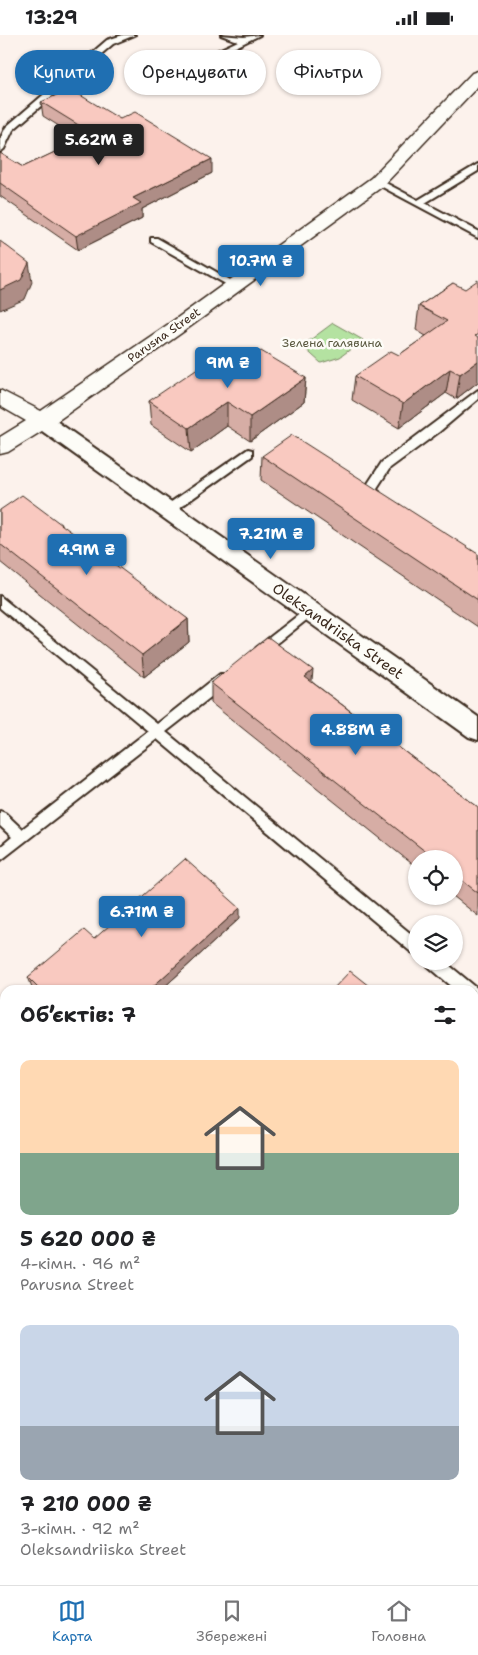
<!DOCTYPE html>
<html lang="uk">
<meta charset="utf-8">
<style>
:root{--surface:#fff;--page:#f2f2f2;--text:#202124;--muted:#757577;--line:#e0e0e0;--accent:#1f6fb2}
body{margin:0;font-family:"Shantell Sans",sans-serif;background:var(--page);color:var(--text);height:100vh;display:flex;flex-direction:column;font-size:19px;white-space:nowrap}
*{box-sizing:border-box;margin:0}
p{font-size:16px;color:var(--muted)}
.icon{flex:none;width:28px;height:28px;fill:none;stroke:currentColor;stroke-width:2;stroke-linecap:round;stroke-linejoin:round}
.map{position:relative;flex:1;overflow:hidden}
.details{position:absolute;left:0px;top:950px;width:479px;height:600px;display:flex;flex-direction:column;background:var(--surface);border-radius:15px 15px 0 0;box-shadow:0 1px 4px #0004}
.details>*{flex:none}
.top-card{position:absolute;left:15px;top:15px;width:449px;height:45px;display:flex;gap:10px}
.controls{position:absolute;left:408px;top:815px;display:grid;gap:10px}
.controls a{display:grid;place-items:center;width:55px;height:55px;border-radius:50%;background:var(--surface);box-shadow:0 1px 4px #0004;font-size:25px}
.price{position:absolute;translate:-50% -42px;padding:0 11px;border-radius:5px;background:var(--accent);color:#fff;font-size:16px;line-height:32px;filter:drop-shadow(0 1px 2px #0008)}
.price::after{content:'';position:absolute;left:50%;top:30px;width:15px;height:11px;margin-left:-8px;background:inherit;clip-path:polygon(0 0,100% 0,50% 100%)}
.price.on{background:#222;color:#fff}
ul{padding:0;list-style:none}
li{display:grid;align-content:center;gap:10px;height:265px;padding:0 20px}
li span{display:grid;place-items:center;height:155px;border-radius:10px;color:#555}
li>.icon{margin-inline-start:auto}
span .icon{width:90px;height:90px;fill:#fffc;stroke-width:1}
li b{font-size:21px}
h2{display:flex;justify-content:space-between;align-items:center;height:60px;padding:0 20px;font-size:21px}
.chip{padding:0 18px;border-radius:22px;background:var(--surface);box-shadow:0 1px 4px #0004;font-size:18px;line-height:45px}
.chip.on{background:var(--accent);color:#fff}
.status{display:flex;justify-content:space-between;align-items:center;height:35px;padding:0 25px;background:var(--surface);direction:ltr}
.status svg{height:14px;fill:currentColor}
.dock{display:flex;justify-content:space-around;align-items:center;height:70px;border-top:1px solid var(--line);background:var(--surface);font-size:14px;color:var(--muted)}
.dock a{display:grid;justify-items:center;gap:2px}
.dock .on{color:var(--accent)}
.map>svg:first-child{display:block}
.green{fill:#b4e2a1;stroke:#788660}
.lines{fill:none;stroke-linecap:round;stroke-linejoin:round}
.lane-casing{stroke:#3b2a1e;stroke-width:4}
.street-casing{stroke:#3b2a1e;stroke-width:4}
.secondary-casing{stroke:#3b2a1e;stroke-width:3}
.lane{fill:#fdfcf7;fill-rule:evenodd}
.street{fill:#fdfcf7;fill-rule:evenodd}
.secondary{fill:#fdfcf7;fill-rule:evenodd}
.wall{fill:#d6ada5;stroke:#3b2a1e}
.shaded-wall{fill:#ae8d86;stroke:#3b2a1e}
.building{fill:#f9c9c0;stroke:#3b2a1e}
.labels{text-anchor:middle;stroke-width:5;stroke-linejoin:round;paint-order:stroke}
.far-street-label{font-size:12px;fill:#3b2a1e;stroke:#fdfcf7}
.far-park-label{font-size:12px;fill:#59583f;stroke:#fdfcf7}
.street-label{font-size:15px;fill:#3b2a1e;stroke:#fdfcf7}
</style>
<div class="status"><b>13:29</b><svg viewBox="0 0 49 12"><path d="M0 12V9h3v3zM5 12V6h3v6zM10 12V3h3v9zM15 12V0h3v12zM26 1h20v11H26zM47 4h2v5h-2z"/></svg></div>
<div class="map">
<svg width="478" height="1550" viewBox="0 0 478 1550">
<rect width="100%" height="100%" fill="#fcf2ec"/>
<filter id="ink" filterUnits="userSpaceOnUse"><feTurbulence type="fractalNoise" baseFrequency=".02" numOctaves="2"/><feDisplacementMap in="SourceGraphic" scale="10" xChannelSelector="R" yChannelSelector="G"/><feConvolveMatrix kernelMatrix="1 2 1 2 8 2 1 2 1" color-interpolation-filters="sRGB"/></filter>
<g filter="url(#ink)">
<g class="green">
<polygon points="333,288 363,305 340,322 321,328 302,311"/>
<polygon points="0,1332 5,1338 5,1502 0,1507"/>
</g>
<g class="lines">
<g class="lane-casing">
<g id="lane">
<polygon points="123,0 135,0 113,9 13,95 4,114 0,117 0,104 6,92 107,5"/>
<polygon points="221,0 244,2 260,0 175,42 169,42 169,38 238,6"/>
<polygon points="478,129 478,136 425,168 478,196 478,203 373,147 380,145 418,165"/>
<polygon points="151,203 157,203 239,250 231,252 151,207"/>
<polygon points="478,355 478,364 439,397 390,433 377,453 385,467 379,471 375,470 365,453 382,427"/>
<polygon points="248,414 252,415 252,421 172,478 164,478 164,472"/>
<polygon points="0,561 157,689 220,639 230,639 231,643 230,647 166,697 416,903 416,919 411,917 157,704 0,826 0,812 12,802 0,791 0,776 5,778 22,794 148,696 0,573"/>
<polygon points="310,571 314,573 316,576 314,579 264,619 256,619 254,616 256,613"/>
<polygon points="426,926 444,926 478,954 478,971 474,969 474,955 456,955 428,931"/>
</g>
</g>
<g class="street-casing">
<polygon id="street" points="42,379 49,381 478,682 478,705 469,702 35,391 32,386 35,381"/>
</g>
<g class="secondary-casing">
<polygon id="secondary" points="478,36 478,51 383,151 187,294 50,391 8,417 0,419 0,402 26,386 0,371 0,355 41,376 173,286 371,143 472,38"/>
</g>
<use href="#lane" class="lane"/>
<use href="#street" class="street"/>
<use href="#secondary" class="secondary"/>
</g>
<g class="wall">
<polygon points="41,67 120,84 212,138 142,174 142,183 78,215 0,161 0,118 23,132 81,105 43,81"/>
<polygon points="453,248 478,347 456,364 446,358 399,393 352,365 355,341 399,320 426,301 416,295 419,271"/>
<polygon points="225,340 306,343 304,367 250,406 227,391 191,417 151,390 149,366"/>
<polygon points="262,421 478,519 478,592 261,445"/>
<polygon points="0,475 188,584 189,607 144,642 0,527"/>
<polygon points="312,647 478,772 478,881 453,861 454,824 416,824 416,832 211,668 211,648"/>
<polygon points="240,883 161,955 35,955 32,952 28,942 94,904"/>
</g>
<g class="shaded-wall">
<polygon points="212,124 212,138 142,174 142,183 78,215 76,201 133,163"/>
<polygon points="29,228 32,247 25,264 0,275 0,255"/>
<polygon points="478,326 478,347 456,364 460,339"/>
<polygon points="450,334 446,358 399,393 403,369"/>
<polygon points="306,343 304,367 250,406 250,382"/>
<polygon points="227,367 227,391 191,417 189,393"/>
<polygon points="188,584 189,607 144,642 142,620"/>
<polygon points="313,635 311,656 305,642"/>
<polygon points="240,873 240,883 161,955 149,955"/>
</g>
<g class="building">
<polygon points="70,54 120,84 135,77 212,124 133,163 141,168 76,201 0,148 0,118 23,132 93,99 41,67"/>
<polygon points="0,206 29,228 21,245 0,255"/>
<polygon points="478,245 478,299 475,301 478,303 478,326 460,339 450,334 403,369 355,341 391,316 399,320 447,286 419,271 453,248 465,254"/>
<polygon points="261,316 306,343 250,382 227,367 189,393 149,366 205,328 225,340"/>
<polygon points="292,400 478,519 478,565 262,421"/>
<polygon points="22,460 188,584 142,620 0,509 0,475"/>
<polygon points="268,602 313,635 305,642 478,772 478,858 454,839 454,824 435,824 211,648"/>
<polygon points="185,824 240,873 149,955 41,955 28,942 84,895 94,904"/>
<polygon points="350,936 374,955 332,955"/>
</g>
</g>
<g class="labels">
<g class="far-street-label">
<text transform="translate(164 300) rotate(-35)" y="4">Parusna Street</text>
</g>
<g class="far-park-label">
<text x="332" y="312">Зелена галявина</text>
</g>
<g class="street-label">
<text transform="translate(338 596) rotate(35)" y="5">Oleksandriiska Street</text>
</g>
</g>
</svg>
<div class="controls">
<a><svg class="icon" aria-label="locate" viewBox="0 0 24 24"><circle cx="12" cy="12" r="6"/><path d="M12 2v4M12 18v4M2 12h4M18 12h4"/></svg></a>
<a><svg class="icon" aria-label="layers" viewBox="0 0 24 24"><path d="M12 4l9 5-9 5-9-5zM3 14l9 5 9-5"/></svg></a>
</div>
<b class="price on" style="left:99px;top:131px">5.62M ₴</b>
<b class="price" style="left:261px;top:252px">10.7M ₴</b>
<b class="price" style="left:228px;top:354px">9M ₴</b>
<b class="price" style="left:271px;top:525px">7.21M ₴</b>
<b class="price" style="left:87px;top:541px">4.9M ₴</b>
<b class="price" style="left:356px;top:721px">4.88M ₴</b>
<b class="price" style="left:142px;top:903px">6.71M ₴</b>
<div class="top-card">
<a class="chip on">Купити</a>
<a class="chip">Орендувати</a>
<a class="chip">Фільтри</a>
</div>
<section class="details">
<h2>Об’єктів: 7<svg class="icon" aria-label="filters" viewBox="0 0 24 24"><path d="M4 7h16M4 17h16"/><circle cx="9" cy="7" r="2"/><circle cx="15" cy="17" r="2"/></svg></h2>
<ul>
<li><span style="background:linear-gradient(#ffd9b3 60%,#7fa58c 0)"><svg class="icon" aria-label="home" viewBox="0 0 24 24"><path d="M3 11l9-7 9 7M6 9v11h12V9"/></svg></span><div><b>5 620 000 ₴</b><p>4-кімн. · 96 m²</p><p>Parusna Street</p></div></li>
<li><span style="background:linear-gradient(#c9d6e8 65%,#9aa5b1 0)"><svg class="icon" aria-label="home" viewBox="0 0 24 24"><path d="M3 11l9-7 9 7M6 9v11h12V9"/></svg></span><div><b>7 210 000 ₴</b><p>3-кімн. · 92 m²</p><p>Oleksandriiska Street</p></div></li>
</ul>
</section>
</div>
<nav class="dock">
<a class="on"><svg class="icon" aria-label="map" viewBox="0 0 24 24"><path d="M3 6l6-2 6 2 6-2v14l-6 2-6-2-6 2zM9 4v14M15 6v14"/></svg>Карта</a>
<a><svg class="icon" aria-label="saved" viewBox="0 0 24 24"><path d="M7 4h10v16l-5-4-5 4z"/></svg>Збережені</a>
<a><svg class="icon" aria-label="home" viewBox="0 0 24 24"><path d="M3 11l9-7 9 7M6 9v11h12V9"/></svg>Головна</a>
</nav>
